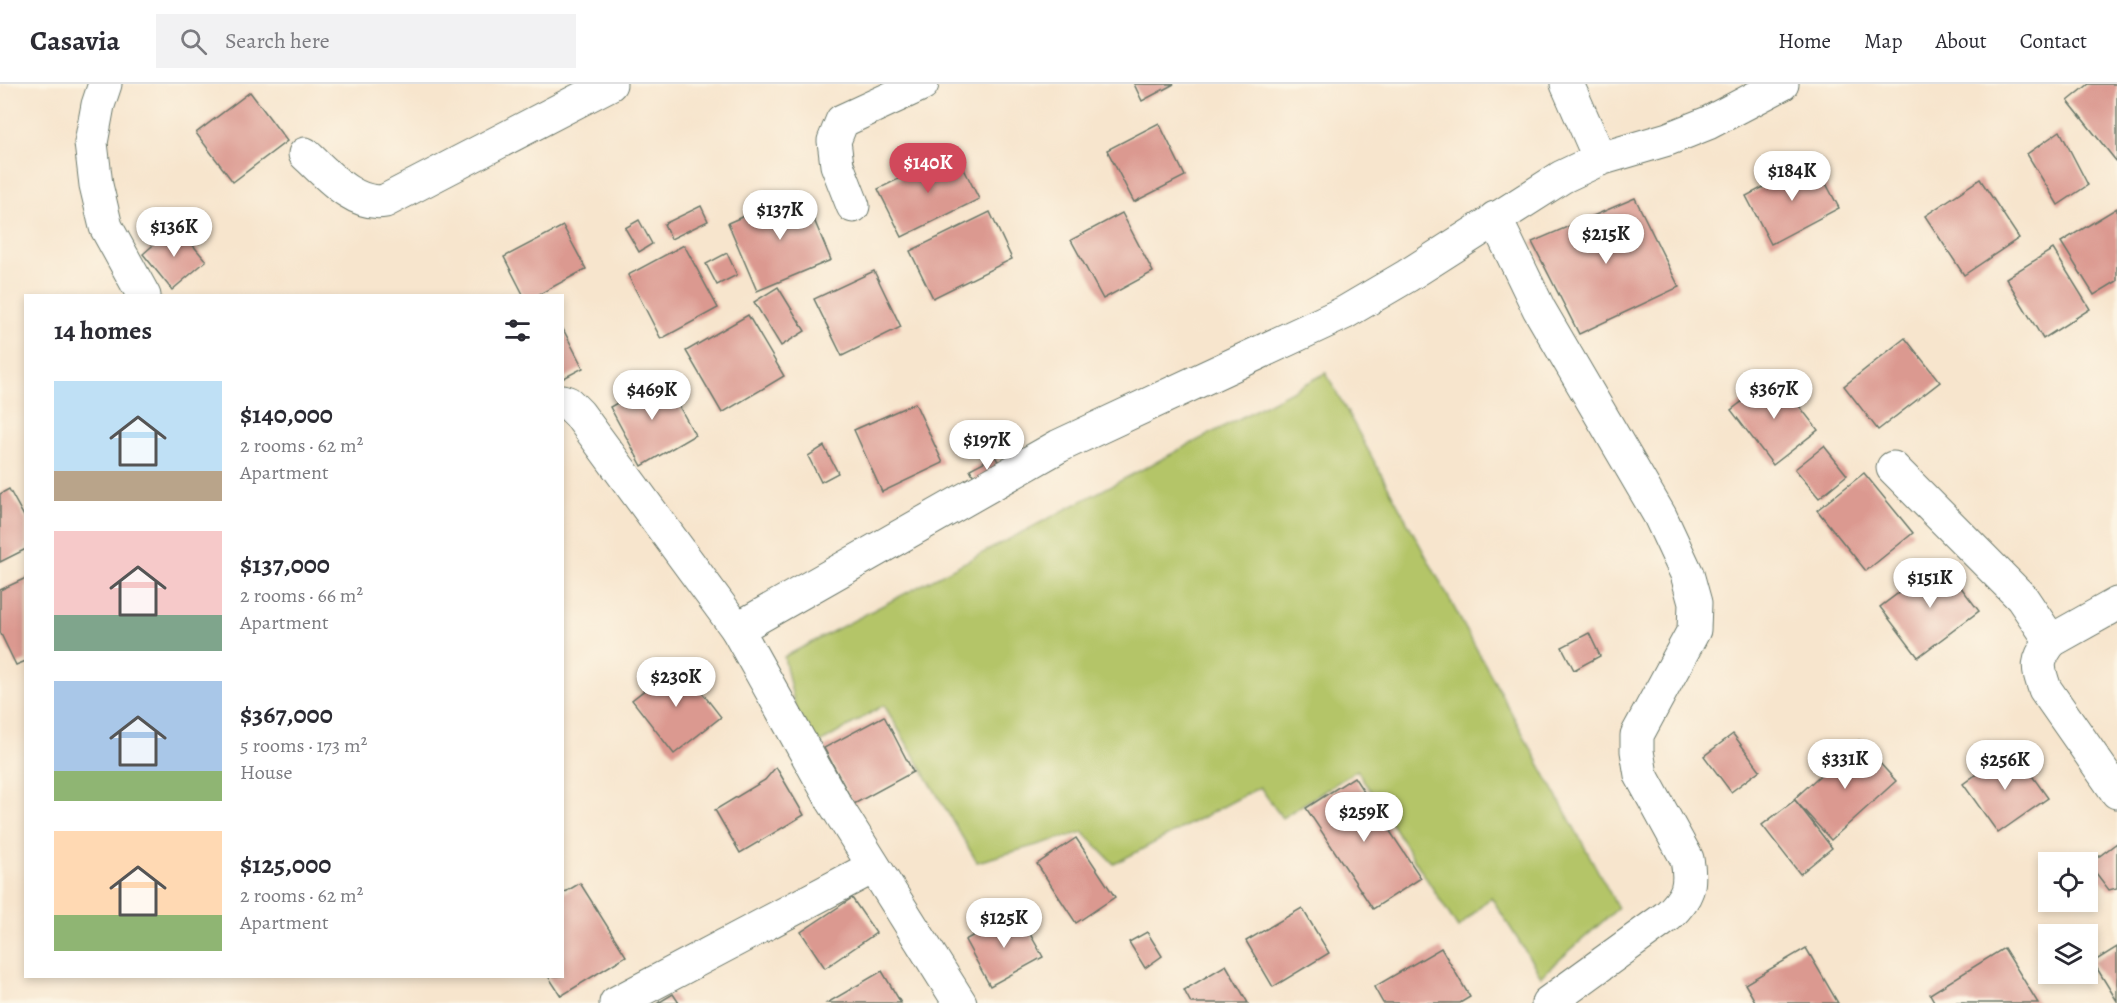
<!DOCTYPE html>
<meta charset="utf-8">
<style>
:root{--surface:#fff;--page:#f2f2f3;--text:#2b2b33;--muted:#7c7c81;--line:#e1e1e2;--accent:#d1495b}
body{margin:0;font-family:Alegreya,serif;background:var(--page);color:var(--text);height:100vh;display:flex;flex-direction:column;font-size:22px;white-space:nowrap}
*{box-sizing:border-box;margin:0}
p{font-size:20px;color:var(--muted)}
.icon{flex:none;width:33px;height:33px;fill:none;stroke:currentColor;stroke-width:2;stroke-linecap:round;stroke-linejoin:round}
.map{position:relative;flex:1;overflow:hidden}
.drawer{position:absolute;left:24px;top:210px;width:540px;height:684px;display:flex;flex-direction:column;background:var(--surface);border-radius:0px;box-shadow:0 3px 9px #0003}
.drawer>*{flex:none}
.fabs{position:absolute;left:2038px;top:768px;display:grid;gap:12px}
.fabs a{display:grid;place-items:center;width:60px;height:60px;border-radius:0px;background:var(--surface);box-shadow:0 3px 9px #0003;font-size:30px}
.price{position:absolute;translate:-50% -51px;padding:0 14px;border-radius:21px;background:#fff;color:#222;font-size:20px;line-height:39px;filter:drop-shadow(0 2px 3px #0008)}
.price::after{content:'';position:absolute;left:50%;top:36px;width:18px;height:14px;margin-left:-9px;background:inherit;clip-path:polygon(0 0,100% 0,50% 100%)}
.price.selected{background:var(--accent);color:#fff}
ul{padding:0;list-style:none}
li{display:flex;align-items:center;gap:18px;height:150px;padding:0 30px}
li span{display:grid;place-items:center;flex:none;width:168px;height:120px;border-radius:0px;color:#555}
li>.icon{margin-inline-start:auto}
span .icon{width:72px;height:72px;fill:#fffc;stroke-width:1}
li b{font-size:26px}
h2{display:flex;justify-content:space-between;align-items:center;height:72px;padding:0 30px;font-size:26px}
header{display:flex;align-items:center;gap:36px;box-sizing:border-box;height:84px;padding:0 30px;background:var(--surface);border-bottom:2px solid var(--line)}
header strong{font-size:28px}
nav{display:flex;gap:33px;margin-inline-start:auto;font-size:21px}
.search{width:420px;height:54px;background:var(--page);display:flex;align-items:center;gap:15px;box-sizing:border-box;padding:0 21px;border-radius:0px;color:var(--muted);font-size:22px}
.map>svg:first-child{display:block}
.green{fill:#b4c568;stroke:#6a814e;stroke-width:1.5}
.building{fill:#db9990}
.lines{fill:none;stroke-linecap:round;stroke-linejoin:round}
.street-casing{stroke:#6b786a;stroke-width:35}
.street{stroke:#fff;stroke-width:33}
</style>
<header>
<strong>Casavia</strong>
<div class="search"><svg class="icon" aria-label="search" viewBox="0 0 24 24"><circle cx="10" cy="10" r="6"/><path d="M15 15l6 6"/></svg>Search here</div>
<nav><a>Home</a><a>Map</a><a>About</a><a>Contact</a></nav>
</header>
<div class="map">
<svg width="2117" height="919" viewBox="0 0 2117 919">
<rect width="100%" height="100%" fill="#fcf5e5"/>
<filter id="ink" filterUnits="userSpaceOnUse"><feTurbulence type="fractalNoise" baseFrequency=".0167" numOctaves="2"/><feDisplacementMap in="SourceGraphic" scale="12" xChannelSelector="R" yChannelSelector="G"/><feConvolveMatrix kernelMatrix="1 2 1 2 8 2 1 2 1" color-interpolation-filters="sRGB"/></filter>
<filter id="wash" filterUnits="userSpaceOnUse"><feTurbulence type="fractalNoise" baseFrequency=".008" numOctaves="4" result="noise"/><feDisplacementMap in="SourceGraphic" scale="24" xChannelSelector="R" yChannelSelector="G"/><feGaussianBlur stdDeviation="1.35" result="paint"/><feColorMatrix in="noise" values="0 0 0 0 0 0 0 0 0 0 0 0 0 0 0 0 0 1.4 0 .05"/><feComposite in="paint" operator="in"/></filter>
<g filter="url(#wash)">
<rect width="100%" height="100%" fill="#f7e5cd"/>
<polygon class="green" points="1326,289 1618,824 1541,892 1491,813 1458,844 1357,686 1282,734 1260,703 1114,780 1083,748 977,778 884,621 805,668 784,573"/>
<g id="blocks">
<g class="building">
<polygon points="1134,0 1174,0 1142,17"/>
<polygon points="2089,0 2117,0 2117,78 2068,17"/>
<polygon points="250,8 287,57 233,98 196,49"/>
<polygon points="1159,39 1185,92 1134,118 1107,66"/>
<polygon points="2060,47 2088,101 2058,121 2027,70"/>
<polygon points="955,67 979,115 902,153 878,105"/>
<polygon points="1814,77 1839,124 1771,160 1746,112"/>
<polygon points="1980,95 2019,154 1964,191 1925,132"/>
<polygon points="802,107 831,176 757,207 728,139"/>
<polygon points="1635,114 1679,203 1579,250 1532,158"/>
<polygon points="701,122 708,137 671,155 664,140"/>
<polygon points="2117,124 2117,197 2094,211 2061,158"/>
<polygon points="990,128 1012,175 933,214 910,167"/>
<polygon points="1122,129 1153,188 1103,215 1071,156"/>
<polygon points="639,136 652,160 639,168 625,144"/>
<polygon points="176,141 206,177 172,206 143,170"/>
<polygon points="563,142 586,185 536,212 524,212 504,173"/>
<polygon points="684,161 718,224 661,255 628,191"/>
<polygon points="2053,165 2090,225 2043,255 2006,194"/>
<polygon points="727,169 737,191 717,201 706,180"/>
<polygon points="874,187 901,243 842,272 814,215"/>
<polygon points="778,203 805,247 781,262 754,218"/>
<polygon points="748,231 784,292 722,329 686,267"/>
<polygon points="562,243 583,284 562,295"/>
<polygon points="1905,254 1940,298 1878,346 1844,302"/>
<polygon points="1776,292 1818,346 1773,381 1731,326"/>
<polygon points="663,293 695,351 642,382 610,323"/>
<polygon points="915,319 943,379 882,408 854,346"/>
<polygon points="824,362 838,389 821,398 808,372"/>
<polygon points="1824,362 1847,391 1819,414 1795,385"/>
<polygon points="995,372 1004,389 979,402 970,385"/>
<polygon points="1864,389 1913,449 1866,487 1817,426"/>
<polygon points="9,405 26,436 26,465 0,478 0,410"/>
<polygon points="1941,477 1979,527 1918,573 1880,523"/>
<polygon points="26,494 26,577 16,581 0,548 0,506"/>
<polygon points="1589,549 1600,572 1574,586 1562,563"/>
<polygon points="679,579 721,633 674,670 632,616"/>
<polygon points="884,632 913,688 854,720 824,664"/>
<polygon points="1733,650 1760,686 1731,708 1704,672"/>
<polygon points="1859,656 1896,697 1831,756 1794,715"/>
<polygon points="2012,664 2048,714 1998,749 1963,700"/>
<polygon points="776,683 804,731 740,769 715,726 765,696"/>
<polygon points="1354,693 1421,794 1373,825 1306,724"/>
<polygon points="1795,716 1832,764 1800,790 1762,741"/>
<polygon points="1076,754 1115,813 1076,839 1037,780"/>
<polygon points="2117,759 2117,804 2109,806 2089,780"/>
<polygon points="580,799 626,872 561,912 548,892 562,892 562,810"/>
<polygon points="852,814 876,849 825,884 801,848"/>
<polygon points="1302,824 1329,869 1273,903 1246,857"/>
<polygon points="1017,827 1043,873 990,902 965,856"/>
<polygon points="1147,848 1162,872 1145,884 1129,858"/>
<polygon points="2117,863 2117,917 2093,878"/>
<polygon points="1441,864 1470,913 1460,919 1383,919 1374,903"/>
<polygon points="1806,864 1838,919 1756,919 1745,900"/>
<polygon points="2004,864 2038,919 1935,919 1930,910"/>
<polygon points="1226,881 1248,919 1191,919 1184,906"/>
<polygon points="882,887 901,919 827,919"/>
<polygon points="673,910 679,919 658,919"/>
</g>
</g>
</g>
<g filter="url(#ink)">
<use href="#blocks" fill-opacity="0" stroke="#6b786a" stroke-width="1.5"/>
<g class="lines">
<g class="street-casing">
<g id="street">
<polyline points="105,0 98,21 91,59 96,101 106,143 144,212"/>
<path d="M305 70C326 89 354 123 385 117L610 0"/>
<polyline points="1600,75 1668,55 1708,39 1782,0"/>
<polyline points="853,122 837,81 834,57 842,37 922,0"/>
<path d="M1495 134 1539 225 1660 432 1687 490 1695 519 1694 546 1637 651V667L1641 691 1687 775C1692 802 1688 813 1668 832L1548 919"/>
<polyline points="562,317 568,319 579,330 737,545"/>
<path d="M1893 384 2022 514 2051 557C2036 577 2037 582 2045 605L2117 708"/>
<polyline points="2051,557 2117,520"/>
<polyline points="616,919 873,783"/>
<polyline points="960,919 833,717 737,545 1059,362 1344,229 1407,192 1562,93 1600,75 1567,0"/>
</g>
</g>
<use href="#street" class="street"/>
</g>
</g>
</svg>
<div class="fabs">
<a><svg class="icon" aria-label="locate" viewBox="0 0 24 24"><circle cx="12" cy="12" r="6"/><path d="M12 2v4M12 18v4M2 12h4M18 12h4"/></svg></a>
<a><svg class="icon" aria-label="layers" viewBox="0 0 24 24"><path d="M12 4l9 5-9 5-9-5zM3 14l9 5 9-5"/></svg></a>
</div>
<b class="price selected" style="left:928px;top:110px">$140K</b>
<b class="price" style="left:1792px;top:118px">$184K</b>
<b class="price" style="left:780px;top:157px">$137K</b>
<b class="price" style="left:174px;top:174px">$136K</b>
<b class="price" style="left:1606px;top:181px">$215K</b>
<b class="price" style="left:1774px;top:336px">$367K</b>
<b class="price" style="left:652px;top:337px">$469K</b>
<b class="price" style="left:987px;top:387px">$197K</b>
<b class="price" style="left:1930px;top:525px">$151K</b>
<b class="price" style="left:676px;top:624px">$230K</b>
<b class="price" style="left:1845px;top:706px">$331K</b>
<b class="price" style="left:2005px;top:707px">$256K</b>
<b class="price" style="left:1364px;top:759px">$259K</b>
<b class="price" style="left:1004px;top:865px">$125K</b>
<section class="drawer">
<h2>14 homes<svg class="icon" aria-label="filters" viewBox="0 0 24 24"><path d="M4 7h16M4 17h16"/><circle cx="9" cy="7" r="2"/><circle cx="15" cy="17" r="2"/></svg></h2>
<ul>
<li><span style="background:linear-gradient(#bfe0f5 75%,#b9a48a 0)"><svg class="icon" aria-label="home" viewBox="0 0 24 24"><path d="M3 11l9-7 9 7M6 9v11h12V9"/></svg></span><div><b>$140,000</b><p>2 rooms · 62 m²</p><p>Apartment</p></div></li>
<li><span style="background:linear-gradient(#f6c9c9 70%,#7fa58c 0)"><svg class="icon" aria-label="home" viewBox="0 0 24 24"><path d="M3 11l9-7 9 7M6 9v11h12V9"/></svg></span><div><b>$137,000</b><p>2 rooms · 66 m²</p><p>Apartment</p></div></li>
<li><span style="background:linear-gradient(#a9c7e8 75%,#8fb573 0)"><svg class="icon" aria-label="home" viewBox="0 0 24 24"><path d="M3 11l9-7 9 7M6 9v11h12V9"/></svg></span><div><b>$367,000</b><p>5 rooms · 173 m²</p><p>House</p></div></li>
<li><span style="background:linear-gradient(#ffd9b3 70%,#8fb573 0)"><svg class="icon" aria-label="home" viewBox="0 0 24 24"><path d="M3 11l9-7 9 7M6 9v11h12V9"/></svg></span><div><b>$125,000</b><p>2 rooms · 62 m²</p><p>Apartment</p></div></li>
</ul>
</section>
</div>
